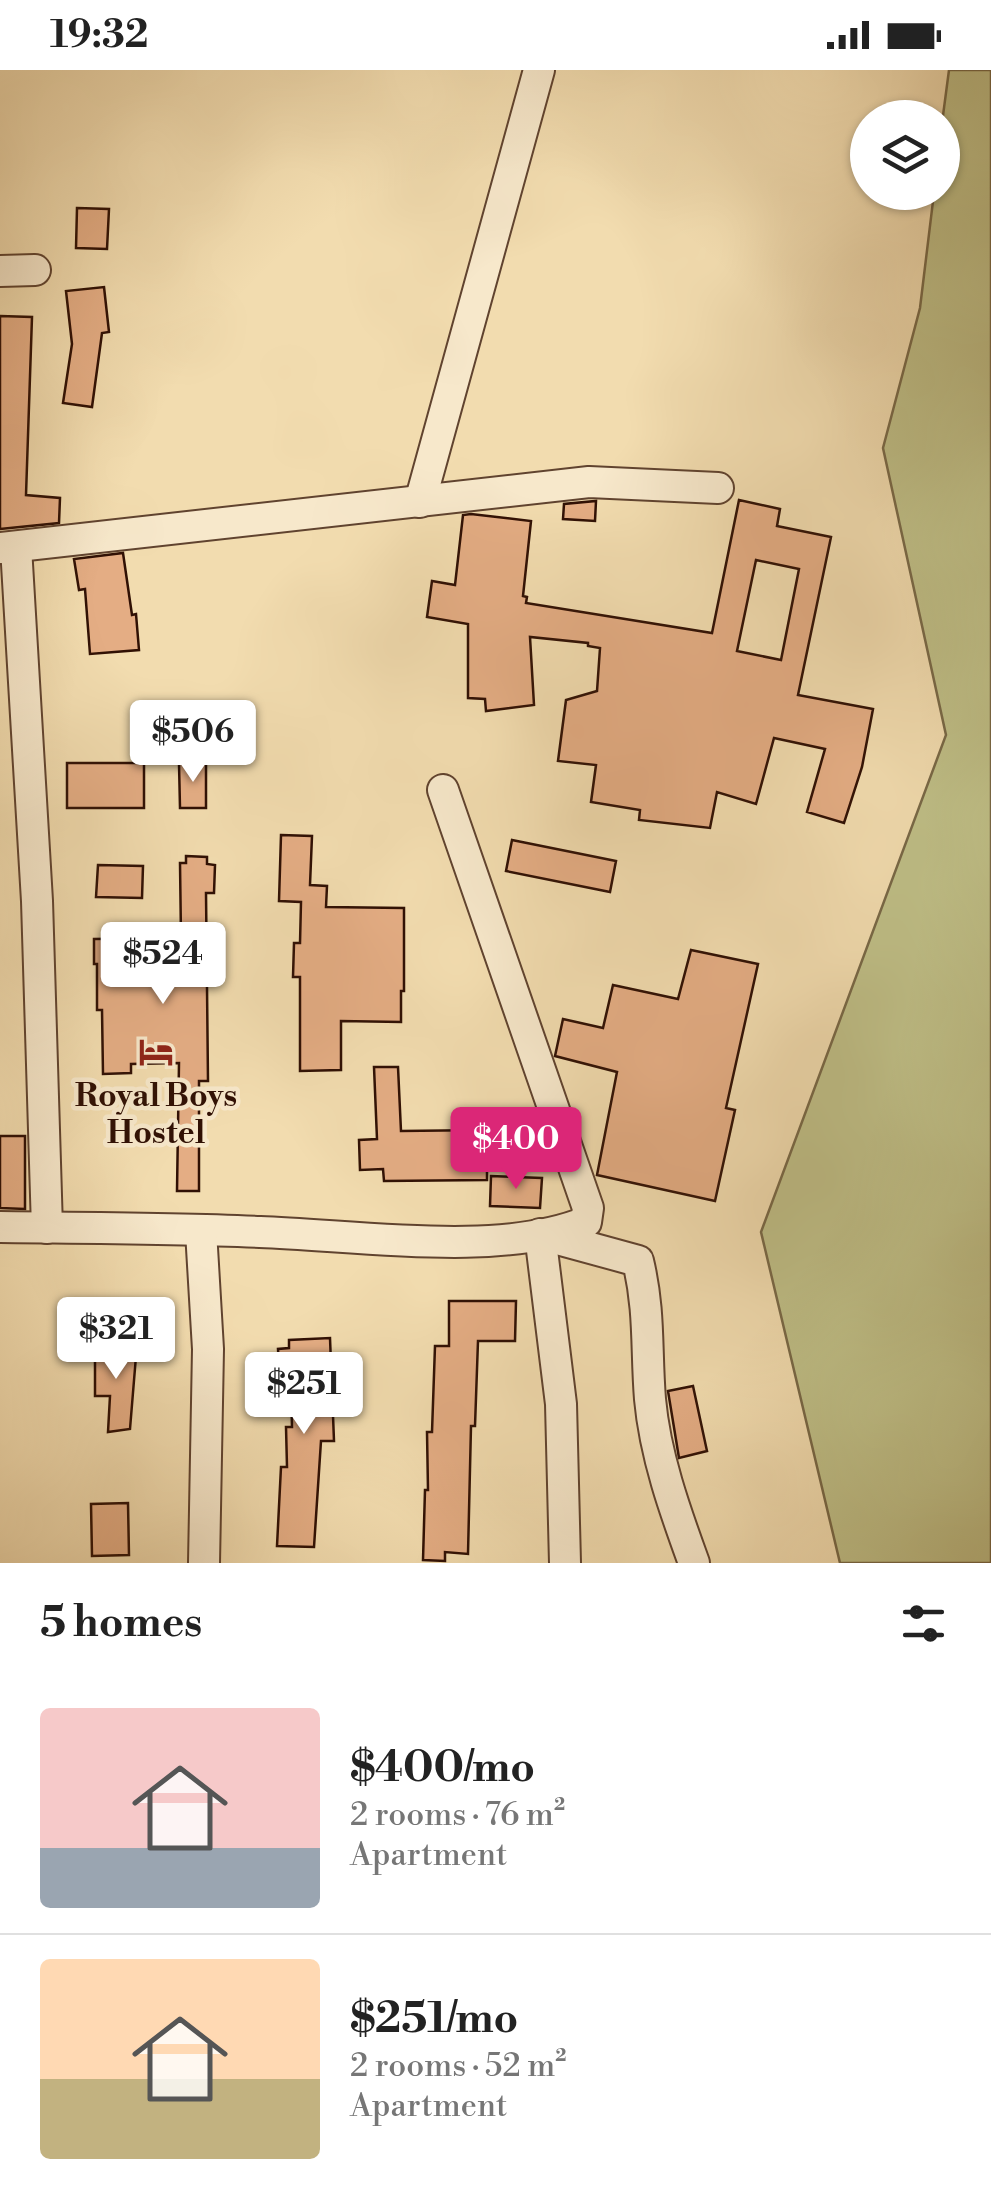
<!DOCTYPE html>
<meta charset="utf-8">
<style>
:root{--surface:#fff;--page:#f6f6f6;--text:#222;--muted:#767676;--line:#e0e0e0;--accent:#db2777}
body{margin:0;font-family:"Libre Bodoni",serif;background:var(--page);color:var(--text);height:100vh;display:flex;flex-direction:column;font-size:38px;white-space:nowrap}
*{box-sizing:border-box;margin:0}
p{font-size:32px;color:var(--muted)}
.icon{flex:none;width:55px;height:55px;fill:none;stroke:currentColor;stroke-width:2;stroke-linecap:round;stroke-linejoin:round}
.map{position:relative;height:1493px;overflow:hidden}
.drawer{display:flex;flex-direction:column;background:var(--surface);flex:1}
.drawer>*{flex:none}
.buttons{position:absolute;left:850px;top:30px;display:grid;gap:20px}
.buttons a{display:grid;place-items:center;width:110px;height:110px;border-radius:50%;background:var(--surface);box-shadow:0 2px 8px #0004;font-size:50px}
.price{position:absolute;translate:-50% -85px;padding:0 22px;border-radius:10px;background:#fff;color:#222;font-size:32px;line-height:65px;filter:drop-shadow(0 2px 5px #0008)}
.price::after{content:'';position:absolute;left:50%;top:60px;width:30px;height:22px;margin-left:-15px;background:inherit;clip-path:polygon(0 0,100% 0,50% 100%)}
.price.selected{background:var(--accent);color:#fff}
ul{padding:0;list-style:none}
li{display:flex;align-items:center;gap:30px;height:250px;padding:0 40px}
li+li{border-top:2px solid var(--line)}
li span{display:grid;place-items:center;flex:none;width:280px;height:200px;border-radius:10px;color:#555}
li>.icon{margin-inline-start:auto}
span .icon{width:120px;height:120px;fill:#fffc;stroke-width:1}
li b{font-size:42px}
h2{display:flex;justify-content:space-between;align-items:center;height:120px;padding:0 40px;font-size:42px}
.status{display:flex;justify-content:space-between;align-items:center;height:70px;padding:0 50px;background:var(--surface);direction:ltr}
.status svg{height:28px;fill:currentColor}
.map>svg:first-child{display:block}
.green{fill:#bfbf87;stroke:#786846;stroke-width:2.5}
.building{fill:#e4ad84;stroke:#301004;stroke-width:2.5;fill-rule:evenodd}
.lines{fill:none;stroke-linecap:round;stroke-linejoin:round}
.minor-casing{stroke:#60432f;stroke-width:34}
.minor{stroke:#f7e8cb;stroke-width:30}
.labels{text-anchor:middle;stroke-width:9;stroke-linejoin:round;paint-order:stroke}
.poi-label{font-size:32px;font-weight:bold;fill:#301004;stroke:#f7e8cb}
</style>
<div class="status"><b>19:32</b><svg viewBox="0 0 49 12"><path d="M0 12V9h3v3zM5 12V6h3v6zM10 12V3h3v9zM15 12V0h3v12zM26 1h20v11H26zM47 4h2v5h-2z"/></svg></div>
<div class="map">
<svg width="991" height="1493" viewBox="0 0 991 1493">
<rect width="100%" height="100%" fill="#f2dcaf"/>
<filter id="stains"><feTurbulence type="fractalNoise" baseFrequency=".002" numOctaves="4"/><feColorMatrix values="0 0 0 0 .2 0 0 0 0 .09 0 0 0 0 .02 0 0 0 .5 -.17"/></filter>
<radialGradient id="worn" r=".72"><stop offset=".6" stop-color="#630" stop-opacity="0"/><stop offset="1" stop-color="#630" stop-opacity=".3"/></radialGradient>
<polygon class="green" points="949,0 991,0 991,1493 840,1493 761,1162 946,665 883,378 920,238 934,123 942,122 942,53"/>
<g class="building">
<polygon points="77,138 109,139 107,179 76,178"/>
<polygon points="104,217 109,262 102,263 92,337 63,333 72,274 66,221"/>
<polygon points="0,246 32,247 26,425 60,428 59,453 0,459"/>
<path d="M739 430 780 439 777 456 831 467 798 625 873 639 862 697 844 753 807 742 825 679 774 668 756 734 717 722 710 758 639 750 640 740 591 732 596 695 558 691 566 630 597 621 600 578 588 576V573L530 567 534 635 486 641 485 629 468 628V554L427 547 432 511 455 515 463 445 471 444 531 451 523 526 527 527 526 533 712 563ZM756 490 799 499 781 590 737 581Z"/>
<polygon points="596,431 595,451 563,449 564,434"/>
<polygon points="123,483 132,545 136,544 139,580 90,584 85,519 79,520 74,489"/>
<rect x="67" y="693" width="77" height="45"/>
<polygon points="179,693 206,693 206,738 180,738"/>
<polygon points="281,765 312,766 310,815 327,816 326,837 404,838 404,921 401,921 401,952 341,951 341,1000 300,1001 300,907 293,907 294,873 300,873 301,832 279,831"/>
<polygon points="512,770 616,791 610,822 506,801"/>
<polygon points="186,786 207,787 207,794 215,795 214,823 206,823 208,1011 199,1011 199,1121 177,1121 179,993 131,994 131,1003 103,1004 102,940 97,940 97,894 94,894 94,869 181,868 180,793 186,793"/>
<polygon points="98,795 143,796 142,828 96,827"/>
<polygon points="691,880 758,894 726,1038 735,1040 715,1131 597,1105 617,1002 555,986 563,949 603,958 613,915 678,929"/>
<polygon points="374,997 398,997 401,1061 487,1060 487,1110 384,1111 383,1099 360,1100 359,1070 377,1069"/>
<polygon points="0,1066 25,1066 25,1139 0,1138"/>
<polygon points="491,1106 542,1108 540,1138 490,1136"/>
<polygon points="449,1231 516,1231 515,1271 478,1271 475,1356 471,1356 468,1484 445,1482 445,1491 423,1490 425,1420 428,1420 427,1362 432,1362 435,1276 449,1276"/>
<polygon points="330,1268 334,1371 321,1371 314,1477 277,1476 281,1397 287,1397 286,1357 292,1357 291,1317 280,1317 278,1279 289,1278 289,1270"/>
<polygon points="137,1274 130,1359 108,1362 110,1326 95,1326 95,1277"/>
<polygon points="693,1316 707,1381 679,1388 668,1321"/>
<polygon points="128,1433 129,1485 92,1486 91,1434"/>
</g>
<g class="lines">
<g class="minor-casing">
<g id="minor">
<polyline points="0,201 35,200"/>
<polyline points="420,432 539,0"/>
<polyline points="16,477 37,831 47,1158"/>
<polyline points="0,478 589,412 718,418"/>
<path d="M0 1157C86 1158 173 1158 260 1162 355 1165 498 1188 586 1152L588 1138 443 720"/>
<polyline points="201,1161 208,1279 204,1493"/>
<polyline points="540,1164 561,1334 565,1493"/>
<path d="M543 1165 638 1191C650 1241 646 1279 650 1329 655 1385 675 1441 694 1493"/>
</g>
</g>
<use href="#minor" class="minor"/>
</g>
<defs>
<g id="hotel-bare" transform="scale(2.7)"><path d="M-6-4.5h1.5V1H6V5H4.5V3h-9V5H-6ZM-4 0a1.8 1.8 0 1 1 3.6 0ZM.5 0V-2.5h3Q6-2.5 6 0Z" fill="#8f2418" stroke="#f7e8cb" stroke-width="2.5" paint-order="stroke"/></g>
</defs>
<g fill-rule="evenodd">
<use href="#hotel-bare" x="156" y="982"/>
</g>
<g class="labels">
<g class="poi-label">
<text x="156" y="1036">Royal Boys<tspan x="156" dy="37">Hostel</tspan></text>
</g>
</g>
<rect width="100%" height="100%" filter="url(#stains)"/>
<rect width="100%" height="100%" fill="url(#worn)"/>
</svg>
<div class="buttons">
<a><svg class="icon" aria-label="layers" viewBox="0 0 24 24"><path d="M12 4l9 5-9 5-9-5zM3 14l9 5 9-5"/></svg></a>
</div>
<b class="price" style="left:193px;top:715px">$506</b>
<b class="price" style="left:163px;top:937px">$524</b>
<b class="price selected" style="left:516px;top:1122px">$400</b>
<b class="price" style="left:116px;top:1312px">$321</b>
<b class="price" style="left:304px;top:1367px">$251</b>
</div>
<section class="drawer">
<h2>5 homes<svg class="icon" aria-label="filters" viewBox="0 0 24 24"><path d="M4 7h16M4 17h16"/><circle cx="9" cy="7" r="2"/><circle cx="15" cy="17" r="2"/></svg></h2>
<ul>
<li><span style="background:linear-gradient(#f6c9c9 70%,#9aa5b1 0)"><svg class="icon" aria-label="home" viewBox="0 0 24 24"><path d="M3 11l9-7 9 7M6 9v11h12V9"/></svg></span><div><b>$400/mo</b><p>2 rooms · 76 m²</p><p>Apartment</p></div></li>
<li><span style="background:linear-gradient(#ffd9b3 60%,#c2b280 0)"><svg class="icon" aria-label="home" viewBox="0 0 24 24"><path d="M3 11l9-7 9 7M6 9v11h12V9"/></svg></span><div><b>$251/mo</b><p>2 rooms · 52 m²</p><p>Apartment</p></div></li>
</ul>
</section>
